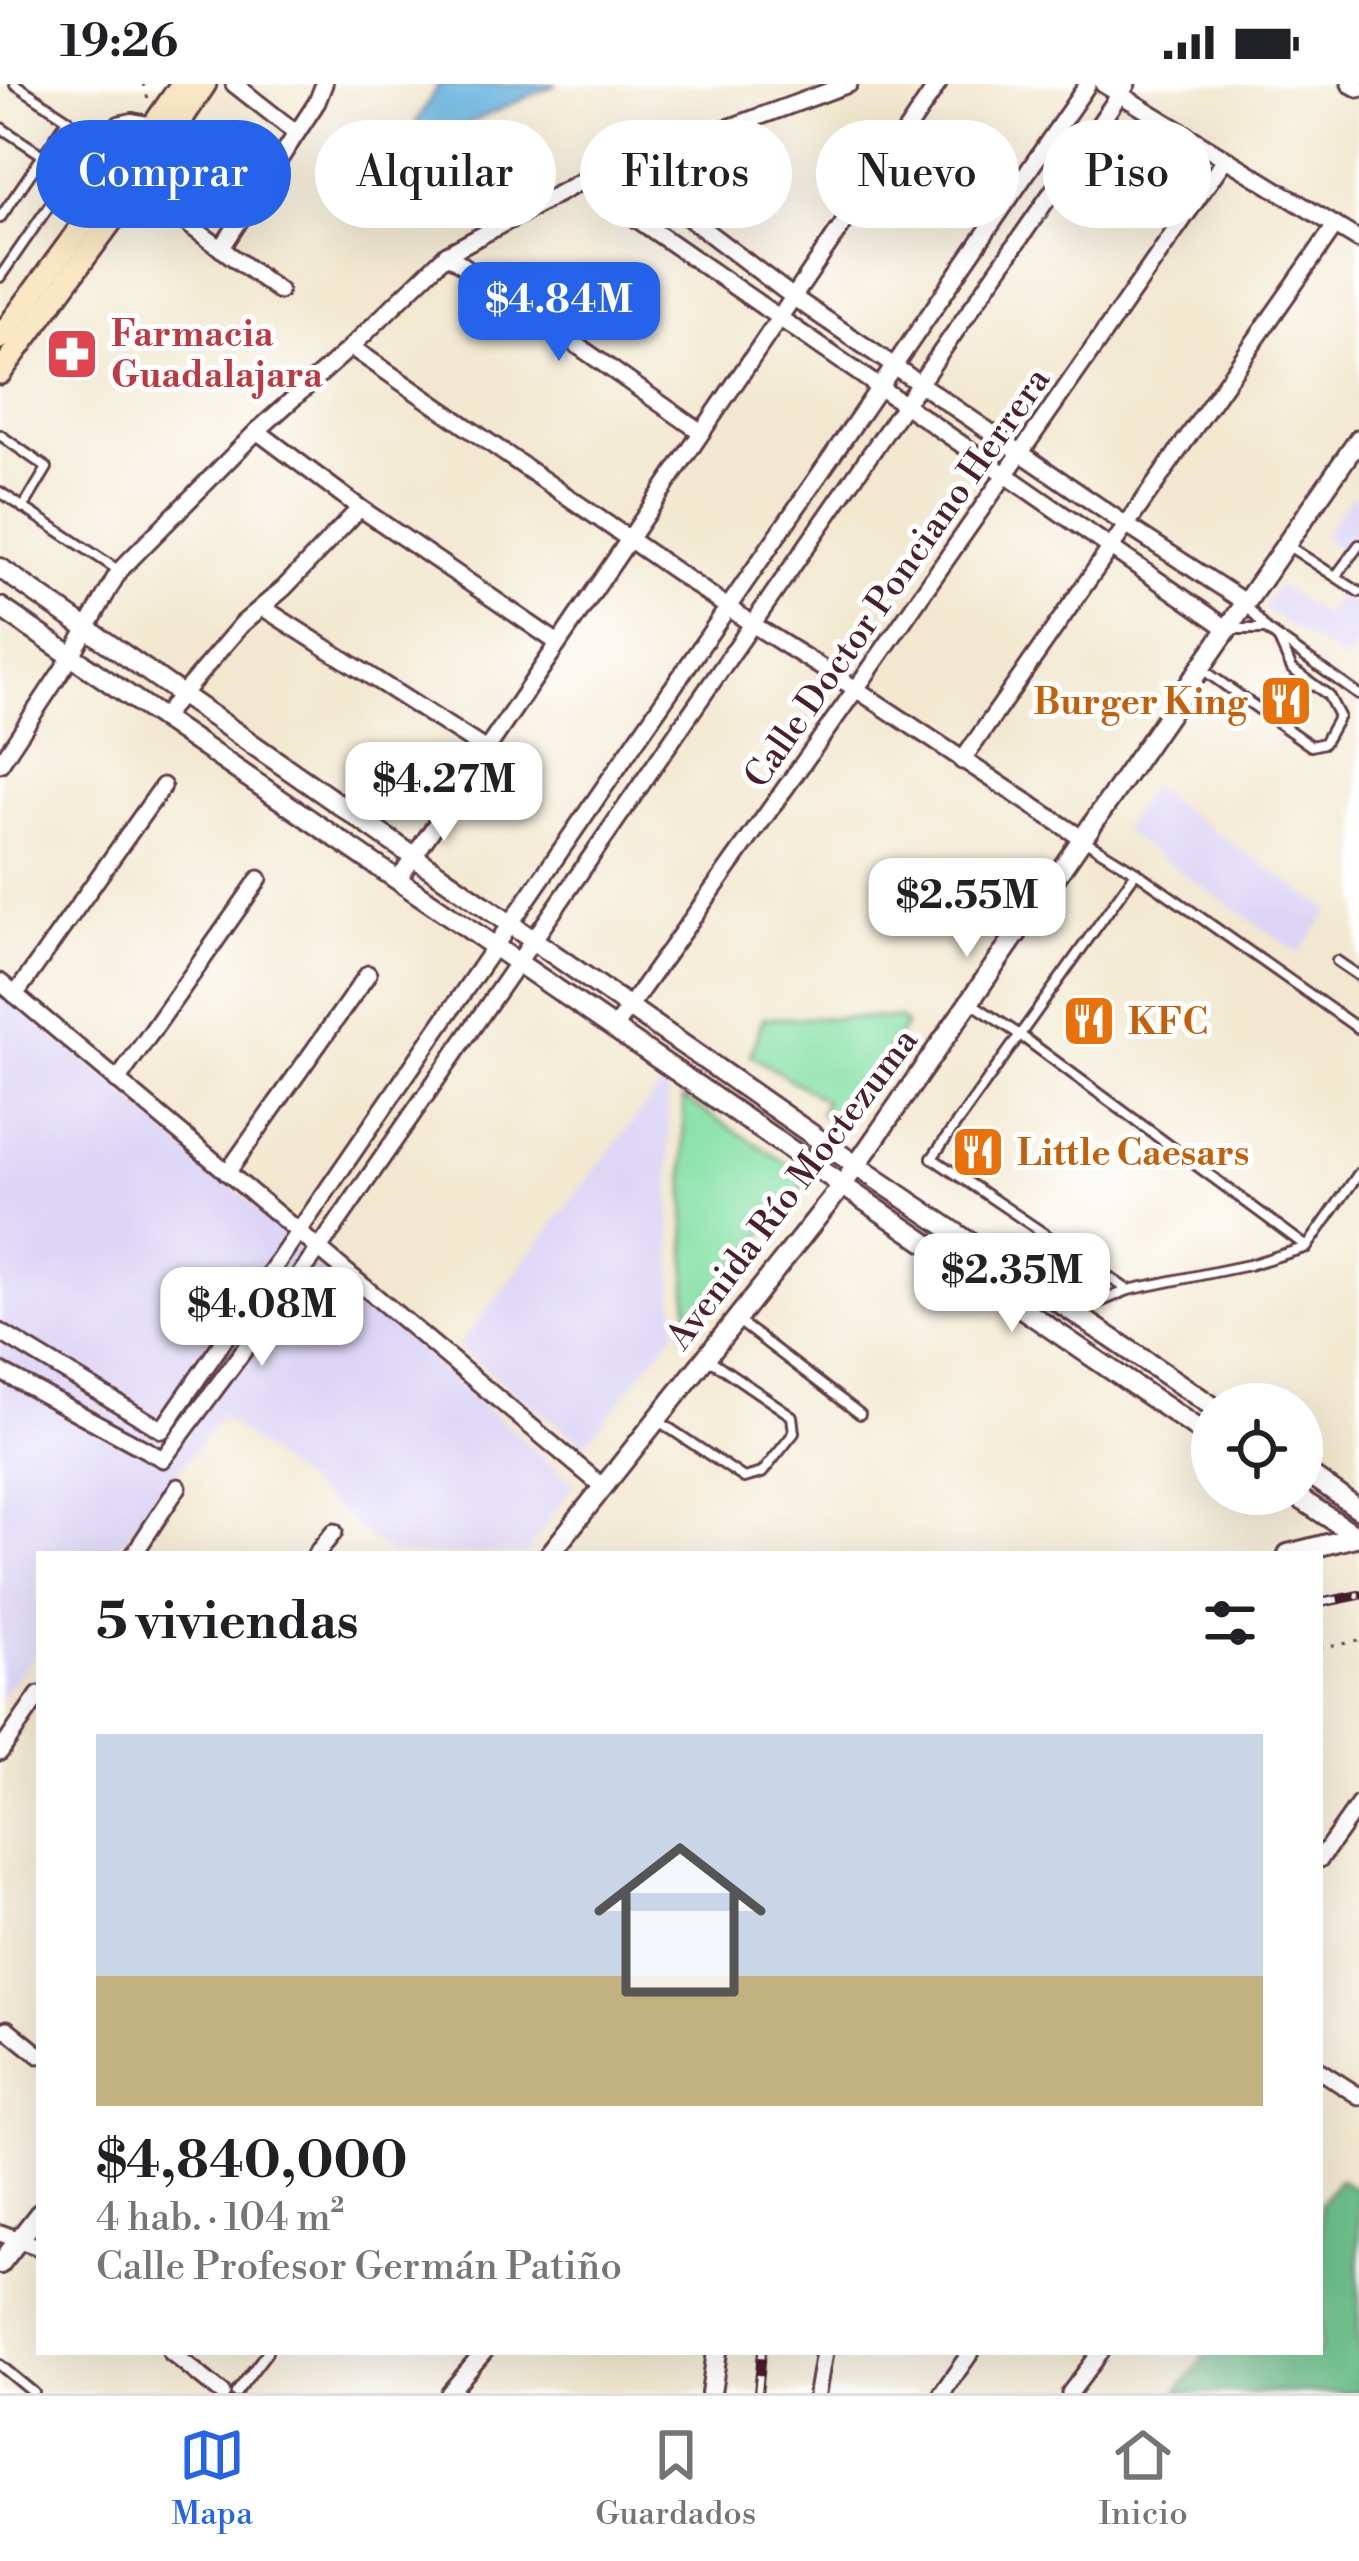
<!DOCTYPE html>
<html lang="es">
<meta charset="utf-8">
<style>
:root{--surface:#fff;--page:#f2f2f2;--text:#202124;--muted:#757577;--line:#e0e0e0;--accent:#2563eb}
body{margin:0;font-family:"Libre Bodoni",serif;background:var(--page);color:var(--text);height:100vh;display:flex;flex-direction:column;font-size:45px;white-space:nowrap}
*{box-sizing:border-box;margin:0}
p{font-size:39px;color:var(--muted)}
.icon{flex:none;width:66px;height:66px;fill:none;stroke:currentColor;stroke-width:2;stroke-linecap:round;stroke-linejoin:round}
.map{position:relative;flex:1;overflow:hidden}
.drawer{position:absolute;left:36px;top:1467px;width:1287px;height:804px;display:flex;flex-direction:column;background:var(--surface);border-radius:0px;box-shadow:0 12px 48px #0002}
.drawer>*{flex:none}
.top-card{position:absolute;left:36px;top:36px;width:1287px;height:108px;display:flex;gap:24px}
.fabs{position:absolute;left:1191px;top:1299px;display:grid;gap:24px}
.fabs a{display:grid;place-items:center;width:132px;height:132px;border-radius:50%;background:var(--surface);box-shadow:0 12px 48px #0002;font-size:60px}
.price{position:absolute;translate:-50% -102px;padding:0 27px;border-radius:24px;background:#fff;color:#222;font-size:39px;line-height:78px;filter:drop-shadow(0 3px 6px #0008)}
.price::after{content:'';position:absolute;left:50%;top:72px;width:36px;height:27px;margin-left:-18px;background:inherit;clip-path:polygon(0 0,100% 0,50% 100%)}
.price.selected{background:var(--accent);color:#fff}
ul{padding:0;list-style:none}
li{display:grid;align-content:center;gap:24px;height:636px;padding:0 60px}
li span{display:grid;place-items:center;height:372px;border-radius:0px;color:#555}
li>.icon{margin-inline-start:auto}
span .icon{width:216px;height:216px;fill:#fffc;stroke-width:1}
li b{font-size:51px}
h2{display:flex;justify-content:space-between;align-items:center;height:144px;padding:0 60px;font-size:51px}
.chip{padding:0 42px;border-radius:54px;background:var(--surface);box-shadow:0 12px 48px #0002;font-size:42px;line-height:108px}
.chip.selected{background:var(--accent);color:#fff}
.status{display:flex;justify-content:space-between;align-items:center;height:84px;padding:0 60px;background:var(--surface);direction:ltr}
.status svg{height:33px;fill:currentColor}
.dock{display:flex;justify-content:space-around;align-items:center;height:168px;border-top:3px solid var(--line);background:var(--surface);font-size:33px;color:var(--muted)}
.dock a{display:grid;justify-items:center;gap:6px}
.dock .selected{color:var(--accent)}
.map>svg:first-child{display:block}
.built{fill:#ddd5f6}
.green{fill:#87e1a6;stroke:#688068;stroke-width:3}
.forest{fill:#6dbf8b;stroke:#5c6f5b;stroke-width:3}
.water{fill:#63b1dd;stroke:#566884;stroke-width:3}
.lines{fill:none;stroke-linecap:round;stroke-linejoin:round}
.service-casing{stroke:#633d44;stroke-width:14}
.minor-casing{stroke:#633d44;stroke-width:21}
.tertiary-casing{stroke:#633d44;stroke-width:24}
.secondary-casing{stroke:#633d44;stroke-width:27}
.path{stroke:#633d44;stroke-width:3;stroke-dasharray:3 9;stroke-linecap:butt}
.service{stroke:#fff;stroke-width:8}
.minor{stroke:#fff;stroke-width:15}
.tertiary{stroke:#fff;stroke-width:18}
.secondary{stroke:#fae7c3;stroke-width:21}
.rail-casing{stroke:#4a1f2b;stroke-width:10}
.rail{stroke:#fff;stroke-width:6;stroke-dasharray:18;stroke-linecap:butt}
.labels{text-anchor:middle;stroke-width:10;stroke-linejoin:round;paint-order:stroke}
.health-label{font-size:36px;font-weight:bold;fill:#be3a42;stroke:#fff;text-anchor:start}
.street-label{font-size:36px;fill:#4a1f2b;stroke:#fff}
.food-label{font-size:36px;font-weight:bold;fill:#c56008;stroke:#fff;text-anchor:start}
</style>
<div class="status"><b>19:26</b><svg viewBox="0 0 49 12"><path d="M0 12V9h3v3zM5 12V6h3v6zM10 12V3h3v9zM15 12V0h3v12zM26 1h20v11H26zM47 4h2v5h-2z"/></svg></div>
<div class="map">
<svg width="1359" height="2309" viewBox="0 0 1359 2309">
<rect width="100%" height="100%" fill="#fff"/>
<filter id="ink" filterUnits="userSpaceOnUse"><feTurbulence type="fractalNoise" baseFrequency=".00833" numOctaves="2"/><feDisplacementMap in="SourceGraphic" scale="24" xChannelSelector="R" yChannelSelector="G"/><feConvolveMatrix kernelMatrix="1 2 1 2 8 2 1 2 1" color-interpolation-filters="sRGB"/></filter>
<filter id="wash" filterUnits="userSpaceOnUse"><feTurbulence type="fractalNoise" baseFrequency=".004" numOctaves="4" result="noise"/><feDisplacementMap in="SourceGraphic" scale="48" xChannelSelector="R" yChannelSelector="G"/><feGaussianBlur stdDeviation="2.7" result="paint"/><feColorMatrix in="noise" values="0 0 0 0 0 0 0 0 0 0 0 0 0 0 0 0 0 1.4 0 .05"/><feComposite in="paint" operator="in"/></filter>
<g filter="url(#wash)">
<rect width="100%" height="100%" fill="#f2e8cf"/>
<g class="built">
<polygon points="1357,411 1359,446 1343,468 1328,458 1325,448 1350,413"/>
<polygon points="1278,501 1324,532 1340,512 1359,524 1359,557 1346,578 1263,525"/>
<polygon points="1150,703 1330,827 1299,869 1122,747"/>
<polygon points="0,901 574,1400 525,1470 390,1470 221,1332 113,1470 39,1470 39,1564 0,1614"/>
<polygon points="667,994 675,1248 585,1361 458,1263"/>
</g>
<g class="green">
<polygon points="763,934 899,934 906,940 840,1044 820,1029 825,1017 751,971"/>
<polygon points="683,1014 810,1094 688,1240"/>
</g>
<polygon class="forest" points="1339,2095 1359,2107 1359,2309 1177,2309 1208,2268 1320,2268 1320,2120"/>
<polygon class="water" points="439,0 557,0 465,41 407,54"/>
</g>
<g filter="url(#ink)">
<g class="lines">
<g class="service-casing">
<g id="service">
<polyline points="0,43 71,90"/>
<polyline points="0,134 68,35 15,0"/>
<polyline points="0,193 71,90 99,56 118,37 132,34 153,38"/>
<polyline points="0,351 47,384 23,424"/>
<polyline points="0,408 118,486"/>
<polyline points="1290,463 1359,508"/>
<polyline points="1336,492 1359,461"/>
<polyline points="1248,523 1266,545 1359,611"/>
<polyline points="1231,545 1264,545"/>
<polyline points="1202,585 1311,662 1324,659 1339,632 1328,611 1292,585 1278,554"/>
<polyline points="1084,756 1136,788 1359,945"/>
<polyline points="1337,877 1359,892"/>
<polyline points="970,918 1020,951 1307,1163"/>
<polyline points="1128,1206 932,1074 1136,788"/>
<polyline points="1079,1227 1128,1206 1249,1181 1307,1163 1359,1089"/>
<polyline points="737,1236 860,1330"/>
<polyline points="657,1336 744,1394 762,1389 794,1349 792,1332 706,1273"/>
<polyline points="0,2281 34,2309"/>
<polyline points="236,2309 267,2268"/>
</g>
</g>
<g class="minor-casing">
<g id="minor">
<polyline points="234,0 295,48"/>
<polyline points="1103,0 1359,156"/>
<polyline points="1350,0 1359,5"/>
<polyline points="623,84 793,213 1126,441 1246,519"/>
<polyline points="582,97 1228,545"/>
<polyline points="132,99 279,207"/>
<polyline points="221,165 317,18 324,0"/>
<polyline points="447,170 701,348"/>
<polyline points="351,263 752,540 856,605 1083,755"/>
<polyline points="257,347 360,424 558,559"/>
<polyline points="262,523 486,666"/>
<polyline points="161,635 242,540 284,504 360,424"/>
<polyline points="962,677 1335,142"/>
<polyline points="0,680 71,573 119,487 257,347 351,263 447,170 582,97 849,0"/>
<polyline points="398,796 938,0"/>
<polyline points="0,898 602,1402"/>
<polyline points="15,911 163,702"/>
<polyline points="614,944 856,605 1225,75"/>
<polyline points="117,997 259,795"/>
<polyline points="227,1089 368,890"/>
<polyline points="0,1248 162,1346 1088,0"/>
<polyline points="0,1287 163,1375 319,1165 1127,0"/>
<polyline points="134,1470 178,1403"/>
<polyline points="316,1470 334,1448"/>
<polyline points="0,1668 39,1611"/>
<polyline points="1320,1775 1359,1720"/>
<polyline points="7,1945 39,1971"/>
<polyline points="1320,1987 1359,2012"/>
<polyline points="0,2149 39,2163"/>
<polyline points="171,2268 222,2309"/>
<polyline points="449,2309 484,2268"/>
<polyline points="817,2309 824,2268"/>
<polyline points="942,2309 971,2268"/>
<polyline points="1070,2309 1101,2268"/>
</g>
</g>
<g class="tertiary-casing">
<g id="tertiary">
<polyline points="0,484 857,1082 1212,1322"/>
<polyline points="0,523 1212,1355"/>
<polyline points="1302,1385 1359,1425"/>
<polyline points="1293,1410 1357,1452"/>
<polyline points="550,1470 842,1102 1359,355"/>
<polyline points="1288,1470 1359,1452"/>
<polyline points="0,2180 39,2130"/>
<polyline points="711,2309 717,2268"/>
</g>
</g>
<g class="secondary-casing">
<g id="secondary">
<polyline points="0,254 120,90 182,0"/>
<polyline points="0,289 137,102 205,0"/>
</g>
</g>
<g class="path">
<polyline points="143,0 148,15"/>
<polyline points="1320,1564 1359,1557"/>
</g>
<use href="#service" class="service"/>
<use href="#minor" class="minor"/>
<use href="#tertiary" class="tertiary"/>
<use href="#secondary" class="secondary"/>
<g class="rail-casing">
<g id="rail">
<polyline points="1320,1519 1359,1511"/>
<polyline points="758,2309 762,2268"/>
</g>
</g>
<use href="#rail" class="rail"/>
</g>
</g>
<defs>
<g id="pharmacy-square" transform="scale(2.7)"><rect x="-9" y="-9" width="18" height="18" rx="4" fill="#e0444e" stroke="#fff"/><path d="M-2-6h4v4h4v4h-4v4h-4v-4h-4v-4h4Z" fill="#fff"/></g>
<g id="restaurant-square" transform="scale(2.7)"><rect x="-9" y="-9" width="18" height="18" rx="4" fill="#e8710a" stroke="#fff"/><path d="M-5-6h1v4h1v-4h1v4h1v-4h1v5L-1.5 .5V6h-2V.5L-5-1ZM5-6V6H3V1.5H1.5Q1.5-4 5-6Z" fill="#fff"/></g>
</defs>
<g fill-rule="evenodd">
<use href="#pharmacy-square" x="72" y="270"/>
<use href="#restaurant-square" x="1286" y="617"/>
<use href="#restaurant-square" x="1089" y="937"/>
<use href="#restaurant-square" x="978" y="1068"/>
</g>
<g class="labels">
<g class="health-label">
<text x="111" y="262">Farmacia<tspan x="111" dy="41">Guadalajara</tspan></text>
</g>
<g class="street-label">
<text transform="translate(896 493) rotate(-55)" y="13">Calle Doctor Ponciano Herrera</text>
<text transform="translate(791 1104) rotate(-53)" y="13">Avenida Río Moctezuma</text>
</g>
<g class="food-label">
<text x="1247" y="630" text-anchor="end">Burger King</text>
<text x="1128" y="950">KFC</text>
<text x="1017" y="1081">Little Caesars</text>
</g>
</g>
</svg>
<div class="fabs">
<a><svg class="icon" aria-label="locate" viewBox="0 0 24 24"><circle cx="12" cy="12" r="6"/><path d="M12 2v4M12 18v4M2 12h4M18 12h4"/></svg></a>
</div>
<b class="price selected" style="left:559px;top:280px">$4.84M</b>
<b class="price" style="left:444px;top:760px">$4.27M</b>
<b class="price" style="left:967px;top:876px">$2.55M</b>
<b class="price" style="left:1012px;top:1251px">$2.35M</b>
<b class="price" style="left:262px;top:1285px">$4.08M</b>
<div class="top-card">
<a class="chip selected">Comprar</a>
<a class="chip">Alquilar</a>
<a class="chip">Filtros</a>
<a class="chip">Nuevo</a>
<a class="chip">Piso</a>
</div>
<section class="drawer">
<h2>5 viviendas<svg class="icon" aria-label="filters" viewBox="0 0 24 24"><path d="M4 7h16M4 17h16"/><circle cx="9" cy="7" r="2"/><circle cx="15" cy="17" r="2"/></svg></h2>
<ul>
<li><span style="background:linear-gradient(#c9d6e8 65%,#c2b280 0)"><svg class="icon" aria-label="home" viewBox="0 0 24 24"><path d="M3 11l9-7 9 7M6 9v11h12V9"/></svg></span><div><b>$4,840,000</b><p>4 hab. · 104 m²</p><p>Calle Profesor Germán Patiño</p></div></li>
</ul>
</section>
</div>
<nav class="dock">
<a class="selected"><svg class="icon" aria-label="map" viewBox="0 0 24 24"><path d="M3 6l6-2 6 2 6-2v14l-6 2-6-2-6 2zM9 4v14M15 6v14"/></svg>Mapa</a>
<a><svg class="icon" aria-label="saved" viewBox="0 0 24 24"><path d="M7 4h10v16l-5-4-5 4z"/></svg>Guardados</a>
<a><svg class="icon" aria-label="home" viewBox="0 0 24 24"><path d="M3 11l9-7 9 7M6 9v11h12V9"/></svg>Inicio</a>
</nav>
